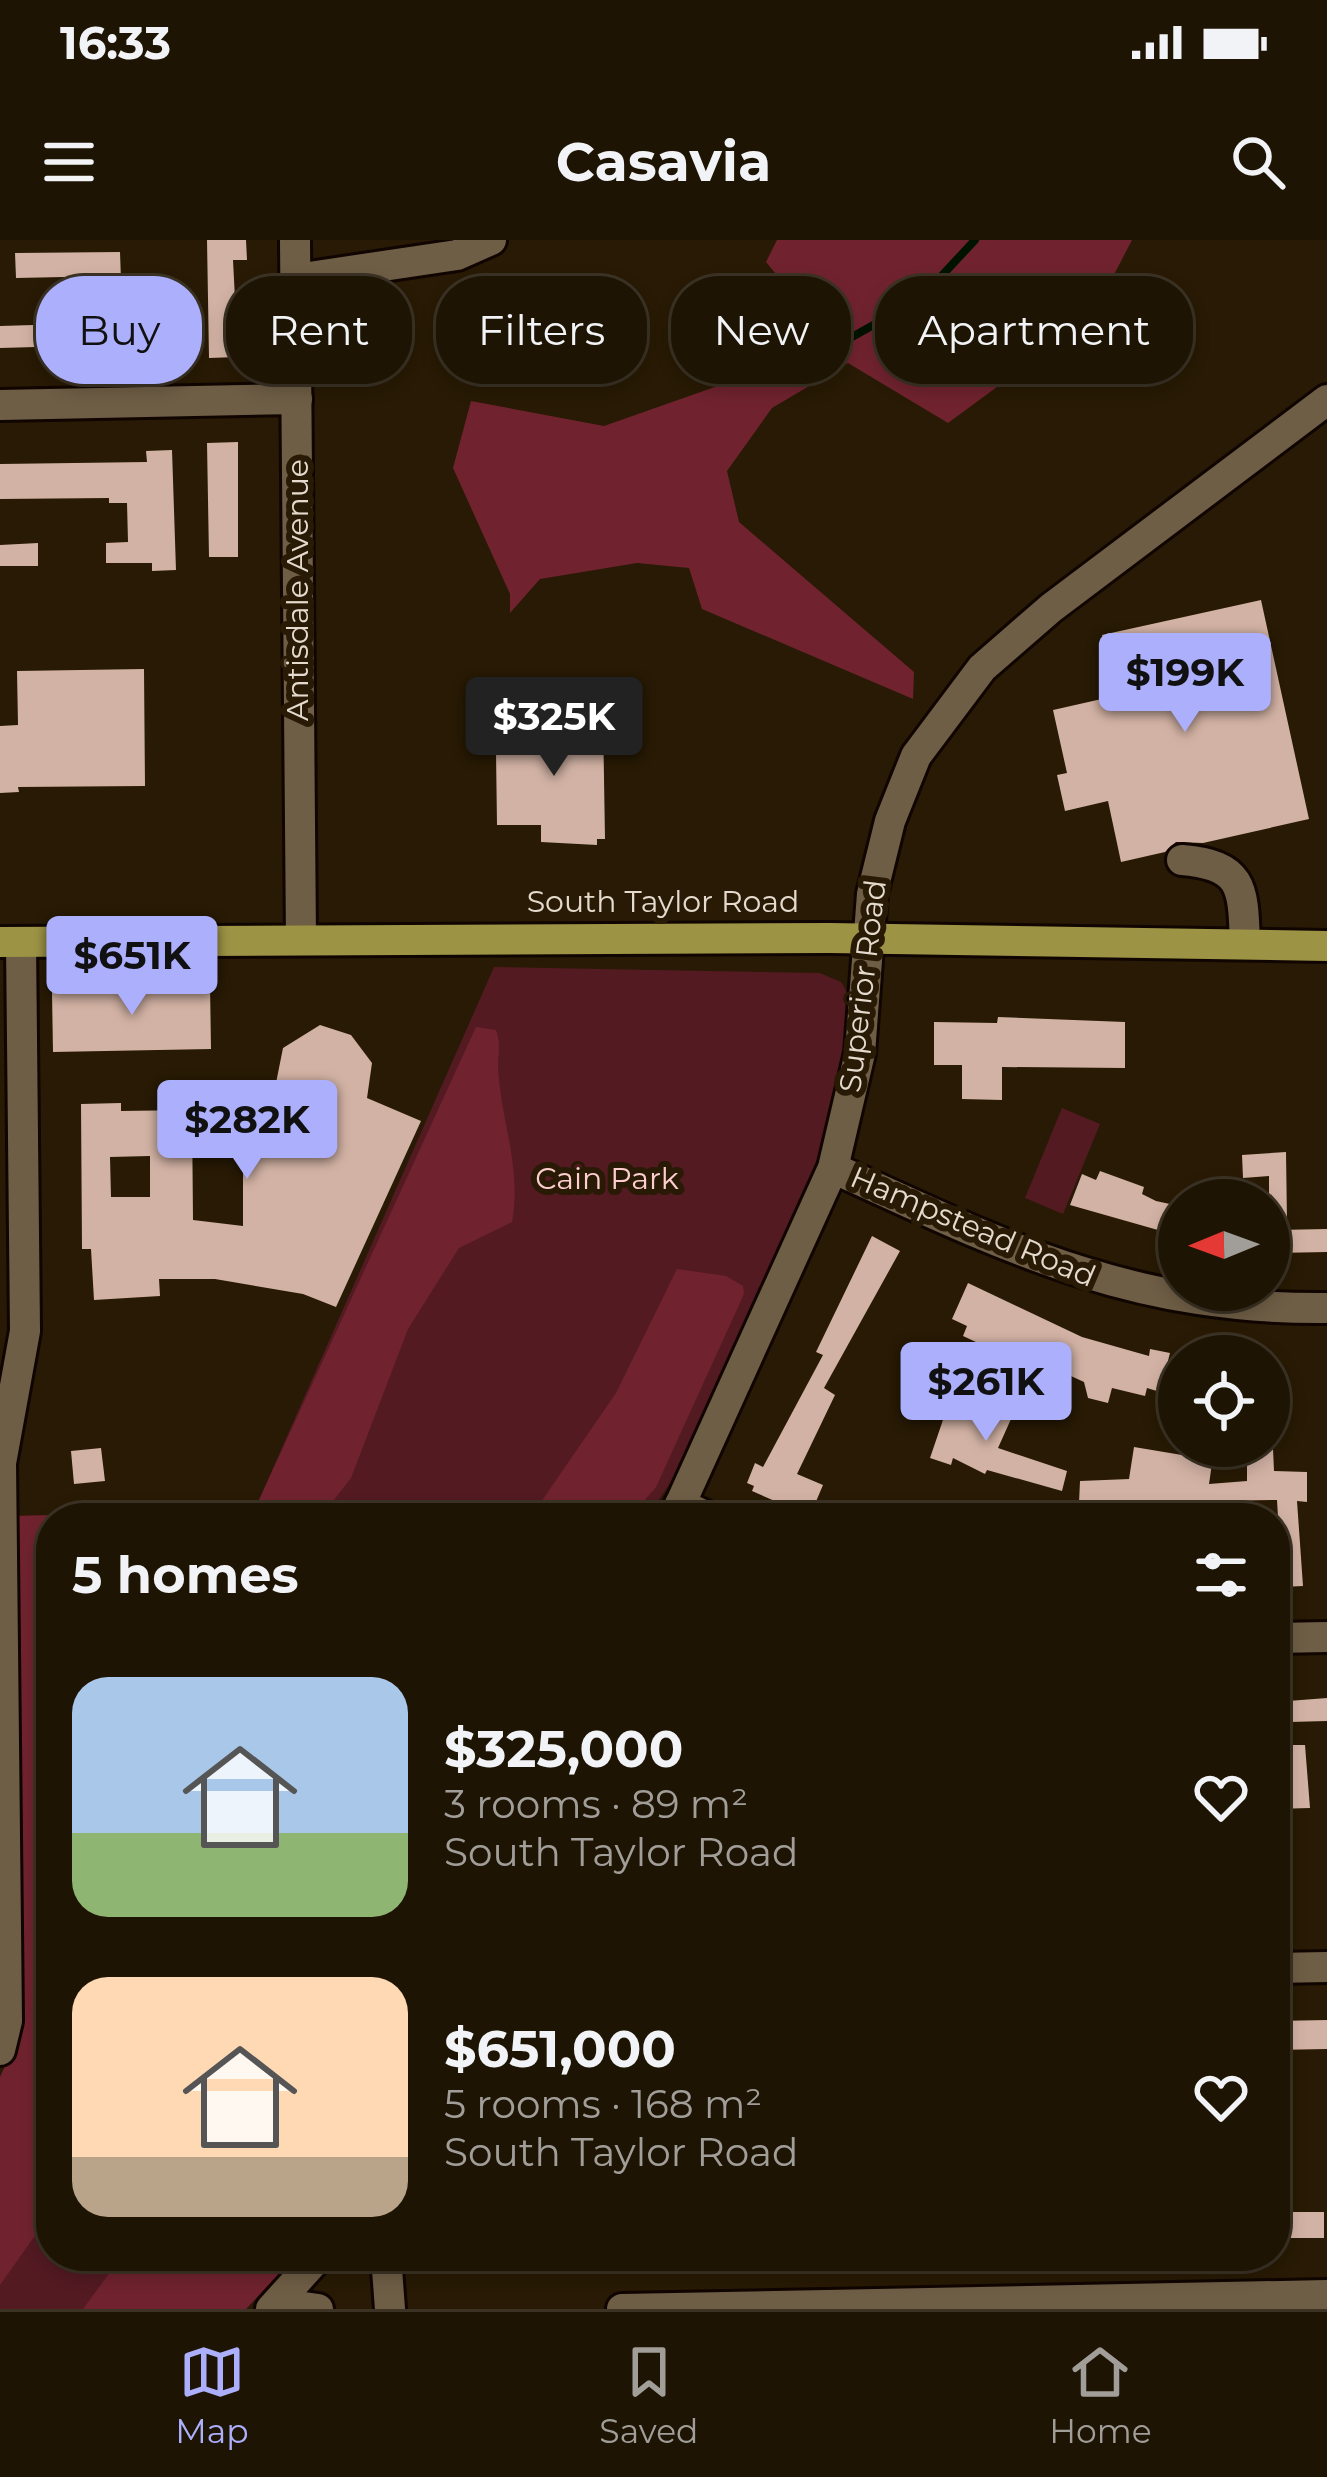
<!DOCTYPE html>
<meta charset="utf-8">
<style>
:root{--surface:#1e1403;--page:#2b2112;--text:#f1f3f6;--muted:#a19e9a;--line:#3c3325;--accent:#acaffb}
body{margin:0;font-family:Montserrat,sans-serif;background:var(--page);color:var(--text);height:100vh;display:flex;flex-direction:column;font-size:45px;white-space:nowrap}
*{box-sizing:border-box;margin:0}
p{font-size:39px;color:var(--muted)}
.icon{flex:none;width:66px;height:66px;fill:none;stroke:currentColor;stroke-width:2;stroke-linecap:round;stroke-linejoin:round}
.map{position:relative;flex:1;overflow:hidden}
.sheet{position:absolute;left:36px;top:1263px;width:1254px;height:768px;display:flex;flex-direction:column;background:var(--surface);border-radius:48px;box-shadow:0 6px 18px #0003,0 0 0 3px var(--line)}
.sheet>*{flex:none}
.top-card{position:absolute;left:36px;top:36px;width:1257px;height:108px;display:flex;gap:24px}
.needle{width:78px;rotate:269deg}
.fabs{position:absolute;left:1158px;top:939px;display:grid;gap:24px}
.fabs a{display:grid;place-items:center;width:132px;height:132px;border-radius:50%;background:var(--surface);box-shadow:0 6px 18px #0003,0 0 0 3px var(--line);font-size:60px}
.price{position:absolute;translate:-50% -102px;padding:0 27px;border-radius:12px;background:var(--accent);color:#111;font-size:39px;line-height:78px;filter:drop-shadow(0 3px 6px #0008)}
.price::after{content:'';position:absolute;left:50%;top:72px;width:36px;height:27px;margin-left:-18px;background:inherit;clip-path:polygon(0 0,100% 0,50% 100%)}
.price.current{background:#222;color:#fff}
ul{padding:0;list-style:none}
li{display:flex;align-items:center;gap:36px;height:300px;padding:0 36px}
li span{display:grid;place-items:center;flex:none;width:336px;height:240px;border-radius:36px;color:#555}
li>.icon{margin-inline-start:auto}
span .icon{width:144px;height:144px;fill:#fffc;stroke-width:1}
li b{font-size:51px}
h2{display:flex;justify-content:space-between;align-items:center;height:144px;padding:0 36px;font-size:51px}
.chip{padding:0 42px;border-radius:48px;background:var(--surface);box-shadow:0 6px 18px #0003,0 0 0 3px var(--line);font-size:42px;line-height:108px}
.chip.current{background:var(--accent);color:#111}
.status{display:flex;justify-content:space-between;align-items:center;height:84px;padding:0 60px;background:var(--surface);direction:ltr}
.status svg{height:33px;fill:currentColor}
header{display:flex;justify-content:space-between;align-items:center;height:156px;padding:0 36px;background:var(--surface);font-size:54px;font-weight:700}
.tabs{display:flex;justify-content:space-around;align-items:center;height:168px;border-top:3px solid var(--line);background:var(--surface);font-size:33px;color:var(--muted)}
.tabs a{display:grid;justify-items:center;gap:6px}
.tabs .current{color:var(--accent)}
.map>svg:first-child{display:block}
.green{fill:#531a22}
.forest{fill:#70232f}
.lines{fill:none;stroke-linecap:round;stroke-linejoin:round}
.stream{stroke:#001300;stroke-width:8}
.building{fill:#d2b2a4;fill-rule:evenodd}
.minor-casing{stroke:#100500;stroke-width:36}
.major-casing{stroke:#100500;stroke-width:36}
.minor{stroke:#6f5e46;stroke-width:30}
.major{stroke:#9c9345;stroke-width:30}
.labels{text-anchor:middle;stroke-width:12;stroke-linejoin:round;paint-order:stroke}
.street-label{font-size:30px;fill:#e4dacd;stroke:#281a04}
.park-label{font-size:30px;fill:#fecdcf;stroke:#281a04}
</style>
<div class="status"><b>16:33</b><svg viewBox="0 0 49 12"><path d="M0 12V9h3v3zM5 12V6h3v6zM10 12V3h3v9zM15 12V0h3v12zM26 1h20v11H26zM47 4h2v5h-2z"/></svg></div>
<header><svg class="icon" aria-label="menu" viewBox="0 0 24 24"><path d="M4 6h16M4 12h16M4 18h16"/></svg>Casavia<svg class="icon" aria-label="search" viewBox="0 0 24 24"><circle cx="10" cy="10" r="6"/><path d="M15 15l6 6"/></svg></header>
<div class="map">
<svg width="1327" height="2069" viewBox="0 0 1327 2069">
<rect width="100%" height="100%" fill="#281a04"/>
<g class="green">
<path d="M494 727 820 733 841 742C895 814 710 1159 672 1240L647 1278H51V2016H296L246 2069H0V1837L14 1807 12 1276 254 1271Z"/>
<polygon points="1062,868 1100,884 1063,974 1025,958"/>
</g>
<g class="forest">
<polygon points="777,0 1132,0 1092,77 948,183 848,123 772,168 727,231 739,282 914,432 913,459 702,369 689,328 637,323 540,339 510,373 510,354 453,228 471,161 604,186 746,136 800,63 766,22"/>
<path d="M476 787 496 790C501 803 498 814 498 828 501 882 522 928 512 982L459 1008 408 1089 351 1238 320 1278H51V1782L47 1783 51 1784V1973L0 2045V1837L14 1807 12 1276 254 1271Z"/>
<polygon points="677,1029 726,1036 743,1046 744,1054 656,1247 629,1278 530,1278 616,1153"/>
<polygon points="122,2016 296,2016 246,2069 83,2069"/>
</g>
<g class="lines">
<polyline class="stream" points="762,133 843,102 920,59 975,0"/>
</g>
<g class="building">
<polygon points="207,0 246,0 247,20 233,20 238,117 209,118"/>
<polygon points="120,12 121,40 86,41 88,76 141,77 142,104 0,108 0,86 66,84 64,37 16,38 15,13"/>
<polygon points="238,202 238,317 209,317 207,203"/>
<polygon points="172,210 176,330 152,331 152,323 106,323 106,303 128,302 127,263 109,263 109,258 0,259 0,224 147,222 146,211"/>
<polygon points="38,303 38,326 0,326 0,305"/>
<polygon points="1261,360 1309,579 1203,603 1176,602 1165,612 1121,622 1108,561 1065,571 1057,535 1067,533 1053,470 1115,456 1102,395"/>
<polygon points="144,429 145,546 18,547 19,552 0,553 0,486 18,485 17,431"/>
<polygon points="603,477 605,599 597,599 597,605 541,602 541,585 497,585 496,512 509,511 508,479"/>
<polygon points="210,744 211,809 53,812 52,752 58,747"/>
<polygon points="998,777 1125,782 1125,828 1002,827 1002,860 962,859 962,825 934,825 934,782 997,783"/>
<path d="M320 785 351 795 372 823 367 858 421 881 336 1067 303 1054 215 1039H159L160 1056 94 1060 91 1009H82L81 864 121 863V871L192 870 193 980 243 986V901L231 846 274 853 283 808ZM150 916V957H111L110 917Z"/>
<polygon points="1286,912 1287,982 1269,983 1269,936 1243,938 1242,915"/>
<polygon points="1100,931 1144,947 1142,954 1156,961 1179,966 1179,996 1070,965 1082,934 1096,940"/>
<polygon points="1327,989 1327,1012 1276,1013 1276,990"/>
<polygon points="872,996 900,1011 824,1148 835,1155 797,1234 823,1245 809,1278 792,1278 781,1273 784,1265 752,1251 754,1246 747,1243 755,1223 763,1227 823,1115 816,1112"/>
<polygon points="968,1043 1082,1097 1149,1116 1150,1109 1170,1113 1160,1152 1147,1148 1145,1156 1112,1148 1108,1163 1088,1158 1084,1142 1025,1115 1021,1123 963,1096 967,1086 952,1079"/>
<polygon points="947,1150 1011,1179 998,1208 1067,1231 1062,1251 987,1230 985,1234 953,1218 951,1225 930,1218 945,1174 938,1171"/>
<polygon points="1134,1207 1188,1216 1189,1207 1214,1210 1209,1244 1247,1241 1247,1209 1273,1209 1274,1231 1307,1232 1307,1262 1297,1261 1303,1346 1282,1347 1277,1260 1079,1263 1080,1241 1129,1239"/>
<polygon points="101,1208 105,1241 74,1244 71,1211"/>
<polygon points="1327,1458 1327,1481 1290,1482 1288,1461"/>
<polygon points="1283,1505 1305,1505 1310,1568 1275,1569"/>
<polygon points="1327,1780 1327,1809 1275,1810 1275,1781"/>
<rect x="1275" y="1972" width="49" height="26"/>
</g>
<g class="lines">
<g class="minor-casing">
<g id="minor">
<polyline points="295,0 301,700"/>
<polyline points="296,39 457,15 491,0"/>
<polyline points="0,165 297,159"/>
<path d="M1182 620C1244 625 1243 648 1245 704"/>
<path d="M833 928C1005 1007 1132 1070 1327 1068"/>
<polyline points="680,1264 710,1278"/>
<polyline points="674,1278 833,928 860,813 872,654 890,581 916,516 982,428 1051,368 1327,160"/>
<polyline points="1275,1398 1327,1397"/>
<polyline points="1275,1728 1327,1727"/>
<polyline points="0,1810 7,1781 1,1223 25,1091 21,702"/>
<polyline points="386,2016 390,2069"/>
<polyline points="277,2063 318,2069"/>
<polyline points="271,2069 319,2016"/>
<polyline points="622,2069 1327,2055"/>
</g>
</g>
<g class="major-casing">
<polyline id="major" points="0,702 830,698 1327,706"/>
</g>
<use href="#minor" class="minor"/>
<use href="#major" class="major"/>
</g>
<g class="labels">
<g class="street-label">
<text transform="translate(298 350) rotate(-90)" y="10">Antisdale Avenue</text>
<text x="663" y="672">South Taylor Road</text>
<text transform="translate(863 746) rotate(-83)" y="10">Superior Road</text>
<text transform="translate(973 987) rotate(23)" y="10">Hampstead Road</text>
</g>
<g class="park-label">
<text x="607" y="949">Cain Park</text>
</g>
</g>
</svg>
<div class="fabs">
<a><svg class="needle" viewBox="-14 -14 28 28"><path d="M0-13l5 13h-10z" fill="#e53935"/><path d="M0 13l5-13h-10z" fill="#a19e9a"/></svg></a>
<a><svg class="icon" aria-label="locate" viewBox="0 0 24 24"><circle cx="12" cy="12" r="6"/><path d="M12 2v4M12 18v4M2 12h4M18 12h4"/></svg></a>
</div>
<b class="price" style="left:1185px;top:495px">$199K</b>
<b class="price current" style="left:554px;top:539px">$325K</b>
<b class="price" style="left:132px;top:778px">$651K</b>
<b class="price" style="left:247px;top:942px">$282K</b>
<b class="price" style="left:986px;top:1204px">$261K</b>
<div class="top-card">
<a class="chip current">Buy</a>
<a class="chip">Rent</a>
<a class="chip">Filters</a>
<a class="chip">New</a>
<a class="chip">Apartment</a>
</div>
<section class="sheet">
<h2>5 homes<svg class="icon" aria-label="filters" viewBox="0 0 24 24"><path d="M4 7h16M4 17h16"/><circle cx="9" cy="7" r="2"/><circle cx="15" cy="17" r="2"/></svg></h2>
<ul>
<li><span style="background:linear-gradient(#a9c7e8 65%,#8fb573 0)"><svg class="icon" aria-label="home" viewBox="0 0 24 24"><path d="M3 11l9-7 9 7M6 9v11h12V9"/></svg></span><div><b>$325,000</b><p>3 rooms · 89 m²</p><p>South Taylor Road</p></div><svg class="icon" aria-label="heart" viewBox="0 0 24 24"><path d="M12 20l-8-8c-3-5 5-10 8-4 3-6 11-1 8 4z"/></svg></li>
<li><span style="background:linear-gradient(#ffd9b3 75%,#b9a48a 0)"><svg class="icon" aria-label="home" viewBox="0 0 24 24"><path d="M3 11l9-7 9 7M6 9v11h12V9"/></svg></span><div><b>$651,000</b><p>5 rooms · 168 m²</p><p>South Taylor Road</p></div><svg class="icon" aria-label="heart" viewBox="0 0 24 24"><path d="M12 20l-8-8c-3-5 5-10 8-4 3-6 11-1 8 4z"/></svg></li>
</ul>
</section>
</div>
<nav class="tabs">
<a class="current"><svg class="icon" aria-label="map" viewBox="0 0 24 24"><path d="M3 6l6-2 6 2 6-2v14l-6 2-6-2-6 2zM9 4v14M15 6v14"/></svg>Map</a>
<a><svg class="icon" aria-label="saved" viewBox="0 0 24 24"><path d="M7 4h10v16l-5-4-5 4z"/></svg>Saved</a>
<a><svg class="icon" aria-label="home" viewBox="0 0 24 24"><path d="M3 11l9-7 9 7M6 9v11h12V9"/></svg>Home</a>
</nav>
